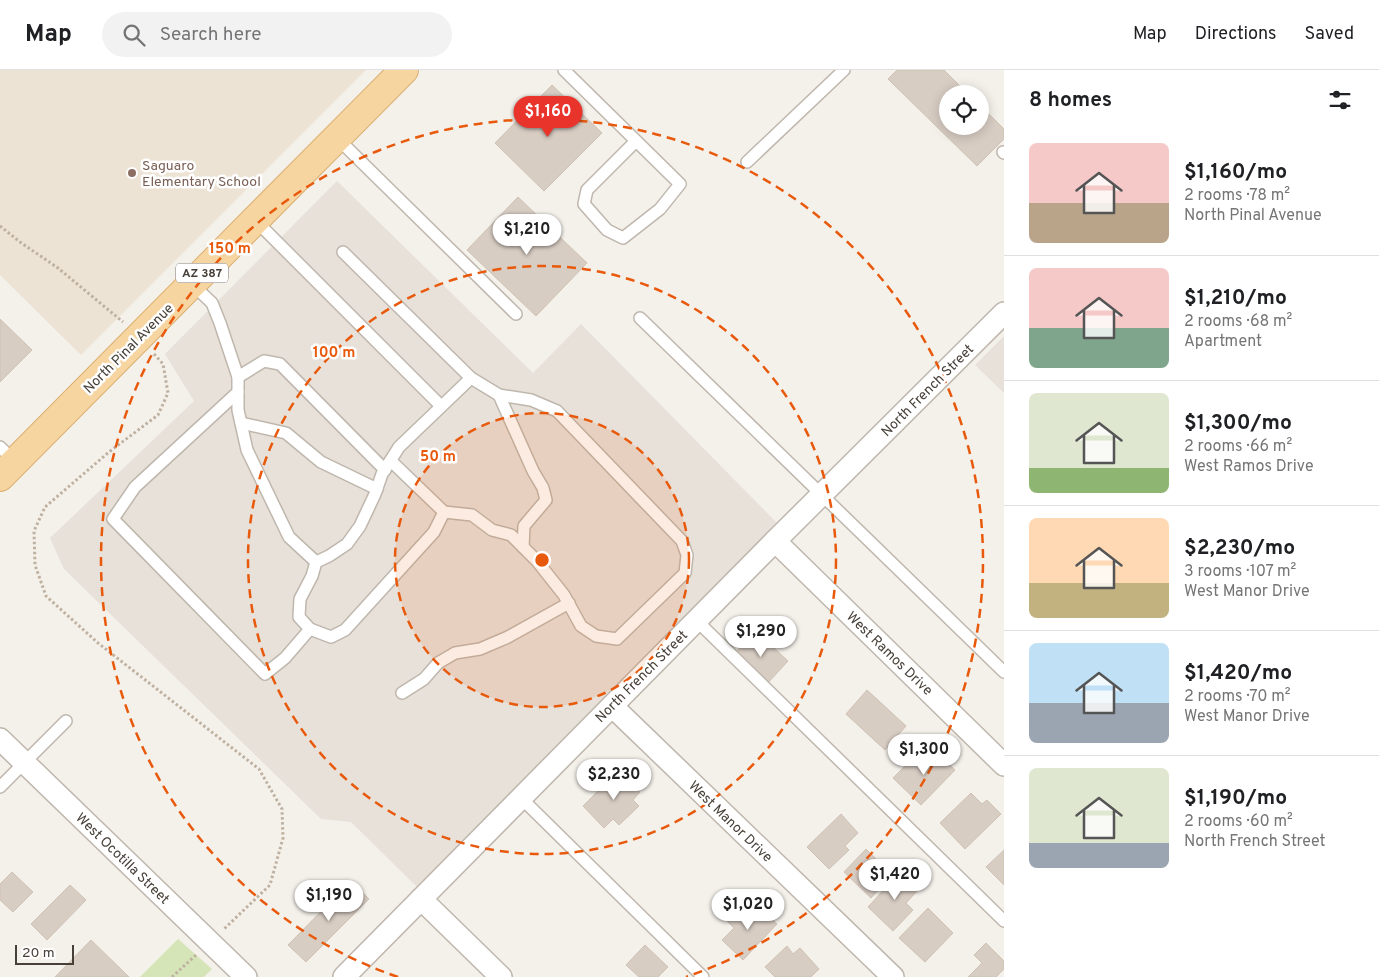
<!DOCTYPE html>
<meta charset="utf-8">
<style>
:root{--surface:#fff;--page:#f2f2f2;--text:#202124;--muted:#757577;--line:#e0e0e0;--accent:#e9342c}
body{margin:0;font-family:Overpass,sans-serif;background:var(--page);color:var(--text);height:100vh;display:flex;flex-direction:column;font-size:19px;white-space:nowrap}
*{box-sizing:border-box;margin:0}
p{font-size:16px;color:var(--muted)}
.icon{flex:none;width:28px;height:28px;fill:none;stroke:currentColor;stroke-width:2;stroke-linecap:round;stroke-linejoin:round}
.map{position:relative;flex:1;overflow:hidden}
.side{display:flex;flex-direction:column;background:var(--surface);width:375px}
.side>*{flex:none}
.tools{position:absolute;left:939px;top:15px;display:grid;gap:10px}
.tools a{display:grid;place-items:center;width:50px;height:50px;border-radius:50%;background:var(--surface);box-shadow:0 2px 12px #0003;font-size:25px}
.scale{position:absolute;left:15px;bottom:12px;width:59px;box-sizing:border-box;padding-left:5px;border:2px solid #474039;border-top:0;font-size:14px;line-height:18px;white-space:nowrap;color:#474039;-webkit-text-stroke:4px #fff;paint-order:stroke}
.price{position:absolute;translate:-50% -42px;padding:0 11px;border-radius:18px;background:#fff;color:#222;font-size:16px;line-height:32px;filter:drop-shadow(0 1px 2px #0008)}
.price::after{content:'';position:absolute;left:50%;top:30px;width:15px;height:11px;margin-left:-8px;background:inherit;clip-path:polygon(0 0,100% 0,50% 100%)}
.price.on{background:var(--accent);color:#fff}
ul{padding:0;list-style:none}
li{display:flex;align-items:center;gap:15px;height:125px;padding:0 25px}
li+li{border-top:1px solid var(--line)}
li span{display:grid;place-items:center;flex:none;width:140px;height:100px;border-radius:8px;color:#555}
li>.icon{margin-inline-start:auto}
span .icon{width:60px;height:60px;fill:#fffc;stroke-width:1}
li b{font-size:21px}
h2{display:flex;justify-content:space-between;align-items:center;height:60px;padding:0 25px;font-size:21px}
header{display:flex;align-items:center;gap:30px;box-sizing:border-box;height:70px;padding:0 25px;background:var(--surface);border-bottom:1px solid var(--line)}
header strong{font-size:24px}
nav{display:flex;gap:28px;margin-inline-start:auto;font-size:18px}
.search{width:350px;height:45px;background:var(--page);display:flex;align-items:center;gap:12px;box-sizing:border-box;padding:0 18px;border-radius:28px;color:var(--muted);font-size:19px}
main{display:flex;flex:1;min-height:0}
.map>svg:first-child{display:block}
.residential{fill:#e7e1d9}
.education{fill:#ece3d5}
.green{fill:#d5e5b7}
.building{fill:#d8cdc3;stroke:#cfc2b4}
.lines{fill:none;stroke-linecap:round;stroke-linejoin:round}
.service-casing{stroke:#bfb7ad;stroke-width:14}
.minor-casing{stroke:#bfb7ad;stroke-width:24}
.primary-casing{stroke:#dbb071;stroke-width:30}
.path{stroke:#bfb1a0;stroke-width:3;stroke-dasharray:2.5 2.5;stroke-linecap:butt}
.service{stroke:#fff;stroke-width:11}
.minor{stroke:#fff;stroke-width:21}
.primary{stroke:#f6d5a1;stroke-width:28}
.ring{fill:none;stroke:#e8590c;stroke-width:2.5;stroke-dasharray:9 6}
.education-dot{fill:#8d6e63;stroke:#fff;stroke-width:2}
.labels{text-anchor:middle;stroke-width:5;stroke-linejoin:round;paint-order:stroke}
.shield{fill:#fff;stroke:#7e7974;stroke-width:1}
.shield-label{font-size:12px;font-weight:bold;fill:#474039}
.education-label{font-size:14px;fill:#785e54;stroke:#fff;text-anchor:start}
.street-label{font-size:14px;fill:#474039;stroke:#fff}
.centre{fill:#e8590c;stroke:#fff;stroke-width:2.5}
.ring-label{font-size:15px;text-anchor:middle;font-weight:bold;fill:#e8590c;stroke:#fff;stroke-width:5;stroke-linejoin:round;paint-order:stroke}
</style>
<header>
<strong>Map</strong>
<div class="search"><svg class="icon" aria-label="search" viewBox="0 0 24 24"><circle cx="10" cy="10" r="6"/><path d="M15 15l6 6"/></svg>Search here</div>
<nav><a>Map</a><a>Directions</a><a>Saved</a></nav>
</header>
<main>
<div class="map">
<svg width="1004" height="907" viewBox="0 0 1004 907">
<rect width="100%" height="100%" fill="#f4f0ea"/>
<g class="residential">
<polygon points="337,111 533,303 581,254 778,454 417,817 351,752 321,749 64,499 50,468 194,331 165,284"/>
<polygon points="1004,266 1004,323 975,295"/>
</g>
<polygon class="education" points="0,0 366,0 81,285 0,205"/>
<polygon class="green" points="178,869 212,899 204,907 140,907"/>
<g class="building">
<polygon points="897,0 944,0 968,24 948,24 948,56 980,56 980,35 1004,59 1004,69 977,96 888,9"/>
<polygon points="552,15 602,63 544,121 495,73"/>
<polygon points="518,127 587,193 536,246 467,180"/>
<polygon points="0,249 32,280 0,312"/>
<polygon points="756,561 788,591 766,615 734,584"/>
<polygon points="867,620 906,656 885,680 846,644"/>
<polygon points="923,678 936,692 941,686 955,700 921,735 893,708"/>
<polygon points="619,700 640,722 633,730 639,736 619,755 613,749 604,758 583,736"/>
<polygon points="971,723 982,734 987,730 1001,744 965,779 940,753"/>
<polygon points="841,744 858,763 845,776 849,780 829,799 807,777"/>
<polygon points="866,779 881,794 877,798 888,809 871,828 844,802"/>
<polygon points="1004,780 1004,815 986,797"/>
<polygon points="901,801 919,819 906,833 913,840 893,861 868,837"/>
<polygon points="12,802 33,822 13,842 0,830 0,814"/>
<polygon points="351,811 369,829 306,892 288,875"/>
<polygon points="70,815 86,830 47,870 31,854"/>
<polygon points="745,833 759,847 764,841 777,854 743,890 722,870 734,858 727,851"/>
<polygon points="928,838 953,863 925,892 899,868"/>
<polygon points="91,870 129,907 55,907"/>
<polygon points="986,873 1004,891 1004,899 996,907 968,907 982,893 974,885"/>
<polygon points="645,875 668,897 658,907 639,907 626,895"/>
<polygon points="787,876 793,884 800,878 819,899 811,907 775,907 765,897"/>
</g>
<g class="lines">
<g class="service-casing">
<g id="service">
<polyline points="564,0 680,114 660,139 623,168 607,160 584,134 587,120 636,71"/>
<polyline points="336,67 516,244"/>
<polyline points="1003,82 1004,83"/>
<polyline points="747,92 844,0"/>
<polyline points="255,150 441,336"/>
<polyline points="343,182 471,308 499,325 531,330 557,341 682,471 687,485 685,503 617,569 596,566 581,556 564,525 537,491 511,465 492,460 472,445 444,442 391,391"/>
<polyline points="192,214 212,233 220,253 238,307 238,340 247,380 289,467 316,492"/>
<polyline points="640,248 1004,602"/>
<polyline points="238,307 264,291 280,294 385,400"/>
<polyline points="238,322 135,417 113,449 265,604 285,588 310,559 299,547 300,529 312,506 316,492 329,486 347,474 360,456 375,424 382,404 399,377 471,308"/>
<polyline points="499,325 533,401 543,418 546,430 524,456 523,477"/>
<polyline points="241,353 286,363 321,392 377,419"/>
<polyline points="0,377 15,392"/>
<polyline points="697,551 1004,851"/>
<polyline points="310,559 331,567 345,560 434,462 444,442"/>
<polyline points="402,623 424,609 438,593 455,583 480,579 508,567 569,533"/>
<polyline points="0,717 66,651"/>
<polyline points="521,728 703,907"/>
</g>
</g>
<g class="minor-casing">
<g id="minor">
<polyline points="775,471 1004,695"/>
<polyline points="612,636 893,907"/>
<polyline points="0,669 246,907"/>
<polyline points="421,829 501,907"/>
<polyline points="344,907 775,471 1004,243"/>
</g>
</g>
<g class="primary-casing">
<polyline id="primary" points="0,407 404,0"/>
</g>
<g class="path">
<polyline points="0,156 20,172 58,198 123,252"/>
<polyline points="154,284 163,294 168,323 158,345 109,382 45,437 34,461 35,495 46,526 98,573 259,699 282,739 283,768 270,815 224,859"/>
<polyline points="172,907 196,885"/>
</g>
<use href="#service" class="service"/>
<use href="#minor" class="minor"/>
<use href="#primary" class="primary"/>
</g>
<circle cx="542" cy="490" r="147" fill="#e8590c" fill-opacity=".12"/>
<g class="ring">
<circle cx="542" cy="490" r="147"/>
<circle cx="542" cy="490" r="294"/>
<path d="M398 907A441 441 0 1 1 686 907"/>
</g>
<circle class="education-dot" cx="132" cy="103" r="5"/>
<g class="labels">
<rect class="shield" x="176" y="193.5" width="52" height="19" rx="4"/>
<g class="shield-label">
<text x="202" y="207">AZ 387</text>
</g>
<g class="education-label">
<text x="142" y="100">Saguaro<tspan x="142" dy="16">Elementary School</tspan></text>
</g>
<g class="street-label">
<text transform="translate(128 278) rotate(-45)" y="5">North Pinal Avenue</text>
<text transform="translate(927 320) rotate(-45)" y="5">North French Street</text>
<text transform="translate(890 583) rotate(44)" y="5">West Ramos Drive</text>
<text transform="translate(641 606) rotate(-45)" y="5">North French Street</text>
<text transform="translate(731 751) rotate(44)" y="5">West Manor Drive</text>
<text transform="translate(123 788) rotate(44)" y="5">West Ocotilla Street</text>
</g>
</g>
<circle cx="542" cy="490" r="8" class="centre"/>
<g class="ring-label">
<text x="230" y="183">150 m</text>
<text x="334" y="287">100 m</text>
<text x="438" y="391">50 m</text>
</g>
</svg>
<div class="tools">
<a><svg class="icon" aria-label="locate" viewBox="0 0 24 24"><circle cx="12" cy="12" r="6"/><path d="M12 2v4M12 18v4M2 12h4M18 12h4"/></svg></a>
</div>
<div class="scale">20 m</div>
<b class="price on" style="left:548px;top:68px">$1,160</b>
<b class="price" style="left:527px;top:186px">$1,210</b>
<b class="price" style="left:761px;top:588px">$1,290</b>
<b class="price" style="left:924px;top:706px">$1,300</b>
<b class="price" style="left:614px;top:731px">$2,230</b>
<b class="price" style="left:895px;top:831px">$1,420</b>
<b class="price" style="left:329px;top:852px">$1,190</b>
<b class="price" style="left:748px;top:861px">$1,020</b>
</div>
<section class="side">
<h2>8 homes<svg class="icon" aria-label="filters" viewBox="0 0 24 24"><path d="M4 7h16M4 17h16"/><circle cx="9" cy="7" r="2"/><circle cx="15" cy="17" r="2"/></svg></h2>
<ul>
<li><span style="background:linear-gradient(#f6c9c9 60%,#b9a48a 0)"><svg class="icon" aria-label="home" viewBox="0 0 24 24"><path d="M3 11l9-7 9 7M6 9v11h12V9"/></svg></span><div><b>$1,160/mo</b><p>2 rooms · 78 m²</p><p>North Pinal Avenue</p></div></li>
<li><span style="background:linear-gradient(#f6c9c9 60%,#7fa58c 0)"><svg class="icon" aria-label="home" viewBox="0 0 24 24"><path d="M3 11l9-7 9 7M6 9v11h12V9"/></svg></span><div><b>$1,210/mo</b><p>2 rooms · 68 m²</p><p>Apartment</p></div></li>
<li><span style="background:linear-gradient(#dfe7d0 75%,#8fb573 0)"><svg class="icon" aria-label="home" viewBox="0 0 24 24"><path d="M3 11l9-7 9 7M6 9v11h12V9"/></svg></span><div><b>$1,300/mo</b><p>2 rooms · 66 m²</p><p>West Ramos Drive</p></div></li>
<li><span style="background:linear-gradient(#ffd9b3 65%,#c2b280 0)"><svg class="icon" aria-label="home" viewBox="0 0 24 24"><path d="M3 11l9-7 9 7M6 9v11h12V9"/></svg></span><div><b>$2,230/mo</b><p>3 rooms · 107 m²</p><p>West Manor Drive</p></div></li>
<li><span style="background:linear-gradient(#bfe0f5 60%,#9aa5b1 0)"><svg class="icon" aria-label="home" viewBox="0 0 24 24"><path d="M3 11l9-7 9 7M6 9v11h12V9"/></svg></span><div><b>$1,420/mo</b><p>2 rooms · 70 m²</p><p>West Manor Drive</p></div></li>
<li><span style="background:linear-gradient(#dfe7d0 75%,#9aa5b1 0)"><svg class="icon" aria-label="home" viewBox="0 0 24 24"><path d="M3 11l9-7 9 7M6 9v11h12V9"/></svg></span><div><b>$1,190/mo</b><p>2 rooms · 60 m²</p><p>North French Street</p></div></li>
</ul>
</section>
</main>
